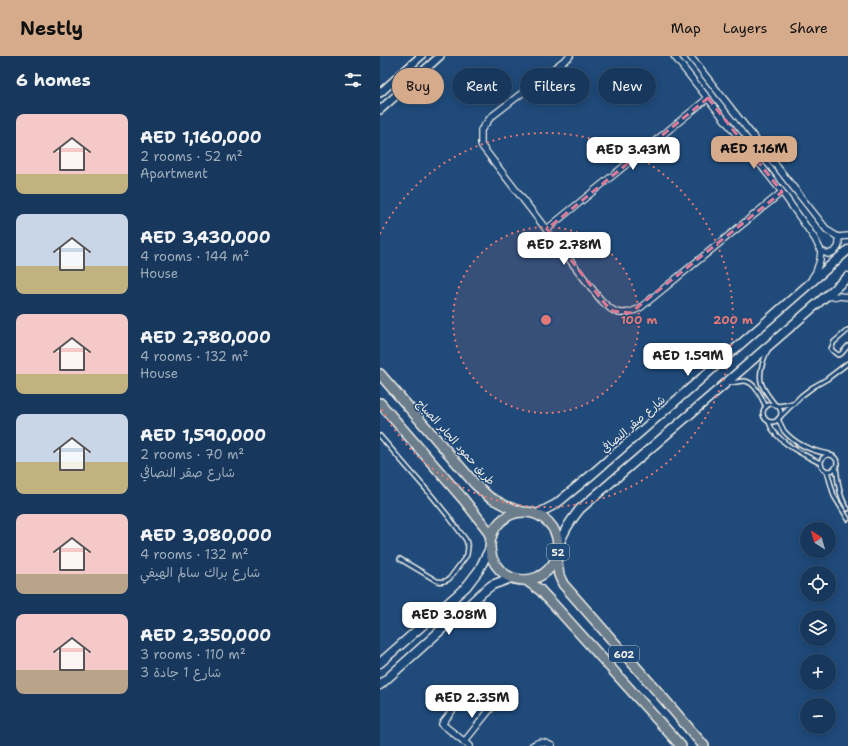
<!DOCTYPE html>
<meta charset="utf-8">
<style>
:root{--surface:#17385c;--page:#244365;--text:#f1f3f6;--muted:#9eacbb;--line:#365272;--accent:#d6ab8b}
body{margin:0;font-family:"Shantell Sans","Playpen Sans Arabic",sans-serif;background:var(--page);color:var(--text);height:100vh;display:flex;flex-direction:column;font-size:15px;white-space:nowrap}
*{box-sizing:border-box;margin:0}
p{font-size:13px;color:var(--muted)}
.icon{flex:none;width:22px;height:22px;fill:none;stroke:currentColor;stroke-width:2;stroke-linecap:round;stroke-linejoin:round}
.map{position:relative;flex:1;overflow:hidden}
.side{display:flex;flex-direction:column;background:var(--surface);width:380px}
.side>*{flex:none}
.hud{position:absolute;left:12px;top:12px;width:380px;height:36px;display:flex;gap:8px}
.needle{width:26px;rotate:323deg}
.tools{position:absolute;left:420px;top:466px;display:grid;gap:8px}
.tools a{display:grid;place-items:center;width:36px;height:36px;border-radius:50%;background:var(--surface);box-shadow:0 2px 10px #0003,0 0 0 1px var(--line);font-size:20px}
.price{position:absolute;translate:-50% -34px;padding:0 9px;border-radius:8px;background:#fff;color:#222;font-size:13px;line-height:26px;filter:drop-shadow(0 1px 2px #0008)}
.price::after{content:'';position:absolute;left:50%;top:24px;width:12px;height:9px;margin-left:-6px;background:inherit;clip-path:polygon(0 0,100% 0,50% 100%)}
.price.selected{background:var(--accent);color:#111}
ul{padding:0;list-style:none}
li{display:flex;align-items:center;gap:12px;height:100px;padding:0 16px}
li span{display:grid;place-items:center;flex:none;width:112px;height:80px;border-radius:8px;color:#555}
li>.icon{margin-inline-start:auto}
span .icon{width:48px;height:48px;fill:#fffc;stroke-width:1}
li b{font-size:17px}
h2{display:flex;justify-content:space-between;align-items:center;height:48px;padding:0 16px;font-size:17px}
.chip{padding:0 14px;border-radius:18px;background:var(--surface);box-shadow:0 2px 10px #0003,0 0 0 1px var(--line);font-size:14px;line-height:36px}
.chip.selected{background:var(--accent);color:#111}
header{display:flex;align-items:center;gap:24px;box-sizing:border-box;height:56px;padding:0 20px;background:var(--accent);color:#111}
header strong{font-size:19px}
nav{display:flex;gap:22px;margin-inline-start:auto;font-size:14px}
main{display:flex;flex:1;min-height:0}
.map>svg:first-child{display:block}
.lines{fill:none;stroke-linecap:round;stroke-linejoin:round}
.service-casing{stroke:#f4f1e8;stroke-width:6}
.minor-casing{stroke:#f4f1e8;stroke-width:8}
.tertiary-casing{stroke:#f4f1e8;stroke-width:10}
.secondary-casing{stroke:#f4f1e8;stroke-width:11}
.primary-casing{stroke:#f4f1e8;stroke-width:12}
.service{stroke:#1f4a7a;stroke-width:3}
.minor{stroke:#1f4a7a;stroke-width:5.5}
.tertiary{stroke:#1f4a7a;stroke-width:7}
.secondary{stroke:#1f4a7a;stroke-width:8}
.primary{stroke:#6c7d8b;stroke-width:9}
.marked{fill:none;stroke:#d87a9a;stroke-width:3;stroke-dasharray:8 5;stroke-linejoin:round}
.ring{fill:none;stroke:#e27875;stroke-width:2;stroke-dasharray:2 4}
.labels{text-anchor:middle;stroke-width:3;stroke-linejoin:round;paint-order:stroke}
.shield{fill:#1f4a7a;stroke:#b4bfc7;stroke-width:1}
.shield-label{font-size:10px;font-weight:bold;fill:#f4f1e8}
.street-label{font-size:11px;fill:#f4f1e8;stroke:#1f4a7a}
.centre{fill:#e27875;stroke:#1f4a7a;stroke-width:2}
.ring-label{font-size:12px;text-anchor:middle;font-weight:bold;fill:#e27875;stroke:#1f4a7a;stroke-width:3;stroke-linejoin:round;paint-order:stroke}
</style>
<header>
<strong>Nestly</strong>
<nav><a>Map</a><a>Layers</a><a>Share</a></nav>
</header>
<main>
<section class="side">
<h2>6 homes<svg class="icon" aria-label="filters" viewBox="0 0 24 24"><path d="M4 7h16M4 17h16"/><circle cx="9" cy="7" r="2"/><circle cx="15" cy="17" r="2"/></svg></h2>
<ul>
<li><span style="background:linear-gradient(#f6c9c9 75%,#c2b280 0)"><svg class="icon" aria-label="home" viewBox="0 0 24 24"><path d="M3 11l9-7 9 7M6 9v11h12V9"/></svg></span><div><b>AED 1,160,000</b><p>2 rooms · 52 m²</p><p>Apartment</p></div></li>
<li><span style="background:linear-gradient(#c9d6e8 65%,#c2b280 0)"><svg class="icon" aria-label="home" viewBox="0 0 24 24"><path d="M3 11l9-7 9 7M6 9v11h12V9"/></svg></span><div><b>AED 3,430,000</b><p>4 rooms · 144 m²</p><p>House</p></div></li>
<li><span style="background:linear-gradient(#f6c9c9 75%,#c2b280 0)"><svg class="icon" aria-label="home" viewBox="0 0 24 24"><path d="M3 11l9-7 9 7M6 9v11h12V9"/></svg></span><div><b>AED 2,780,000</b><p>4 rooms · 132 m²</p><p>House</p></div></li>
<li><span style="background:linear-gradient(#c9d6e8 60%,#c2b280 0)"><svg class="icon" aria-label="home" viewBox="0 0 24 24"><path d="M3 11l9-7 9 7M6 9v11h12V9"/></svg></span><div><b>AED 1,590,000</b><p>2 rooms · 70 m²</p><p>شارع صقر النصافي</p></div></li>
<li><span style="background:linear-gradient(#f6c9c9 75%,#b9a48a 0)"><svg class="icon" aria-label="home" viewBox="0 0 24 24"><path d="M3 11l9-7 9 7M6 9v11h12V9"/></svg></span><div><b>AED 3,080,000</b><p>4 rooms · 132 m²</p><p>شارع براك سالم الهيفي</p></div></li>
<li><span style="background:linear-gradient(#f6c9c9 70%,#b9a48a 0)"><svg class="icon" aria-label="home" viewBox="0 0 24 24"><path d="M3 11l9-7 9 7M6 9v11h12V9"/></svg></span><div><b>AED 2,350,000</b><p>3 rooms · 110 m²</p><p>شارع 1 جادة 3</p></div></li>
</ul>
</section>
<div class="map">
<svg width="468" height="690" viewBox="0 0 468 690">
<rect width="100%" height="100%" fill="#1f4a7a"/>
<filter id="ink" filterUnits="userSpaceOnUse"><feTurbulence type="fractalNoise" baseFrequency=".025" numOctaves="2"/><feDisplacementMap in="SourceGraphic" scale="8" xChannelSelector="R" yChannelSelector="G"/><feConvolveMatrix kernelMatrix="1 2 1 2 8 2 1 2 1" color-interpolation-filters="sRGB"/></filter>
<g filter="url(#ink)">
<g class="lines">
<g class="service-casing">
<g id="service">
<polyline points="468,274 454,286 451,293 454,296 458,299 461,298 468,290"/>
<path d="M388 294C386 298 384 302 383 306 376 327 384 334 396 350"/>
<path d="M348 327C354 327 359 325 364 325 375 325 382 343 386 351"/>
<circle cx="392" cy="357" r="9"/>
<polyline points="397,350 413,348"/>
<polyline points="399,362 421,340 433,331 447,323 468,307"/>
<path d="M398 363C400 367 402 371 404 375 415 388 432 395 449 398"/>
<path d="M389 366C394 385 424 399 440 407"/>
<path d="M0 380 52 440 69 461 86 484 88 491 87 499 70 522C66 526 62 526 57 525L20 503"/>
<circle cx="449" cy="407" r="8"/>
<path d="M456 411C458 425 459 442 468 453"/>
<polyline points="447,415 454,440 468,463"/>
</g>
</g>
<g class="minor-casing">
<g id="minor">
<path d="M190 0 111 61 101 74V89L220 243C234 258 241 261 260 252L402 136"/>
<polyline points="294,0 402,136 435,183 441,195 440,204 436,216 432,222"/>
<polyline points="310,0 447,174 458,181 468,180"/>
<polyline points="167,173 328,42"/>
<path d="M441 195 448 198C457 196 461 190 458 181"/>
<polyline points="445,241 459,240 468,241"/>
<polyline points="84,686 112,651 89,633 62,668 90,690"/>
<path d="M152 690C160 684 164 686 172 690"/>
</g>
</g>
<g class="tertiary-casing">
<g id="tertiary">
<polyline points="0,37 41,0"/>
<polyline points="0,54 60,0"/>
</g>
</g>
<g class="secondary-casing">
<g id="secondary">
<polyline points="157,458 176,448 210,420 468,194"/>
<path d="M178 491C184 475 189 467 200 453L346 327 468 221"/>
<polyline points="0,607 86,531 99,514 110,492"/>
<polyline points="0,629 103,536 112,529 131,522"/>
</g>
</g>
<g class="primary-casing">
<g id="primary">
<polyline points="0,318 95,428 109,441 126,450 142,456"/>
<polyline points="0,347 84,444 106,472 111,481"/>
<circle cx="144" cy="490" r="34"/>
<polyline points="176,501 179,519 183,528 277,635 324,690"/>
<polyline points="146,524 160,534 175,550 301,690"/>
</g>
</g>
<use href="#service" class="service"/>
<use href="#minor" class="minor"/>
<use href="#tertiary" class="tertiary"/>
<use href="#secondary" class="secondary"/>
<use href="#primary" class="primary"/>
</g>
</g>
<path class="marked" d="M328 42 402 136 250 257 233 255 226 249 167 173Z"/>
<circle cx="166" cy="264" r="93" fill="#e27875" fill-opacity=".12"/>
<g class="ring">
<circle cx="166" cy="264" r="93"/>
<path d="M0 178A187 187 0 1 1 0 350"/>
</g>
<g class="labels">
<g class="shield">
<rect x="167" y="488" width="22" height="16" rx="3"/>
<rect x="229" y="590" width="30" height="16" rx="3"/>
</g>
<g class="shield-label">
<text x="178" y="500">52</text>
<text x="244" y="602">602</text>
</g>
<g class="street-label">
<text transform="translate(253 368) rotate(-41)" y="4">شارع صقر النصافي</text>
<text transform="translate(76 386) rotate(48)" y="4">طريق حمود الجابر الصباح</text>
</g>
</g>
<circle cx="166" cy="264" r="6" class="centre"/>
<g class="ring-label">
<text x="259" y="268">100 m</text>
<text x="353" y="268">200 m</text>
</g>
</svg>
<div class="tools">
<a><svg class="needle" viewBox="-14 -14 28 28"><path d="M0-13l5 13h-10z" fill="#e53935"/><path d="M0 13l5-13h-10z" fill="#9eacbb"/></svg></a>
<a><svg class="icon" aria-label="locate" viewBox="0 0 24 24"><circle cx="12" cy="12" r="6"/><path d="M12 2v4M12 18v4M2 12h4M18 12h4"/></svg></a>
<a><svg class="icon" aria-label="layers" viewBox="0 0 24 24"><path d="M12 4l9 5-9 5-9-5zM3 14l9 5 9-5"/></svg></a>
<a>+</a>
<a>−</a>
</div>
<b class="price selected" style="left:374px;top:114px">AED 1.16M</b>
<b class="price" style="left:253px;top:115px">AED 3.43M</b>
<b class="price" style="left:184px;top:210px">AED 2.78M</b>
<b class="price" style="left:308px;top:321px">AED 1.59M</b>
<b class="price" style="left:69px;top:580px">AED 3.08M</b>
<b class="price" style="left:92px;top:663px">AED 2.35M</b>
<div class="hud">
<a class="chip selected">Buy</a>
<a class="chip">Rent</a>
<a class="chip">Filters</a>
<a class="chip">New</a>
</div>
</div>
</main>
